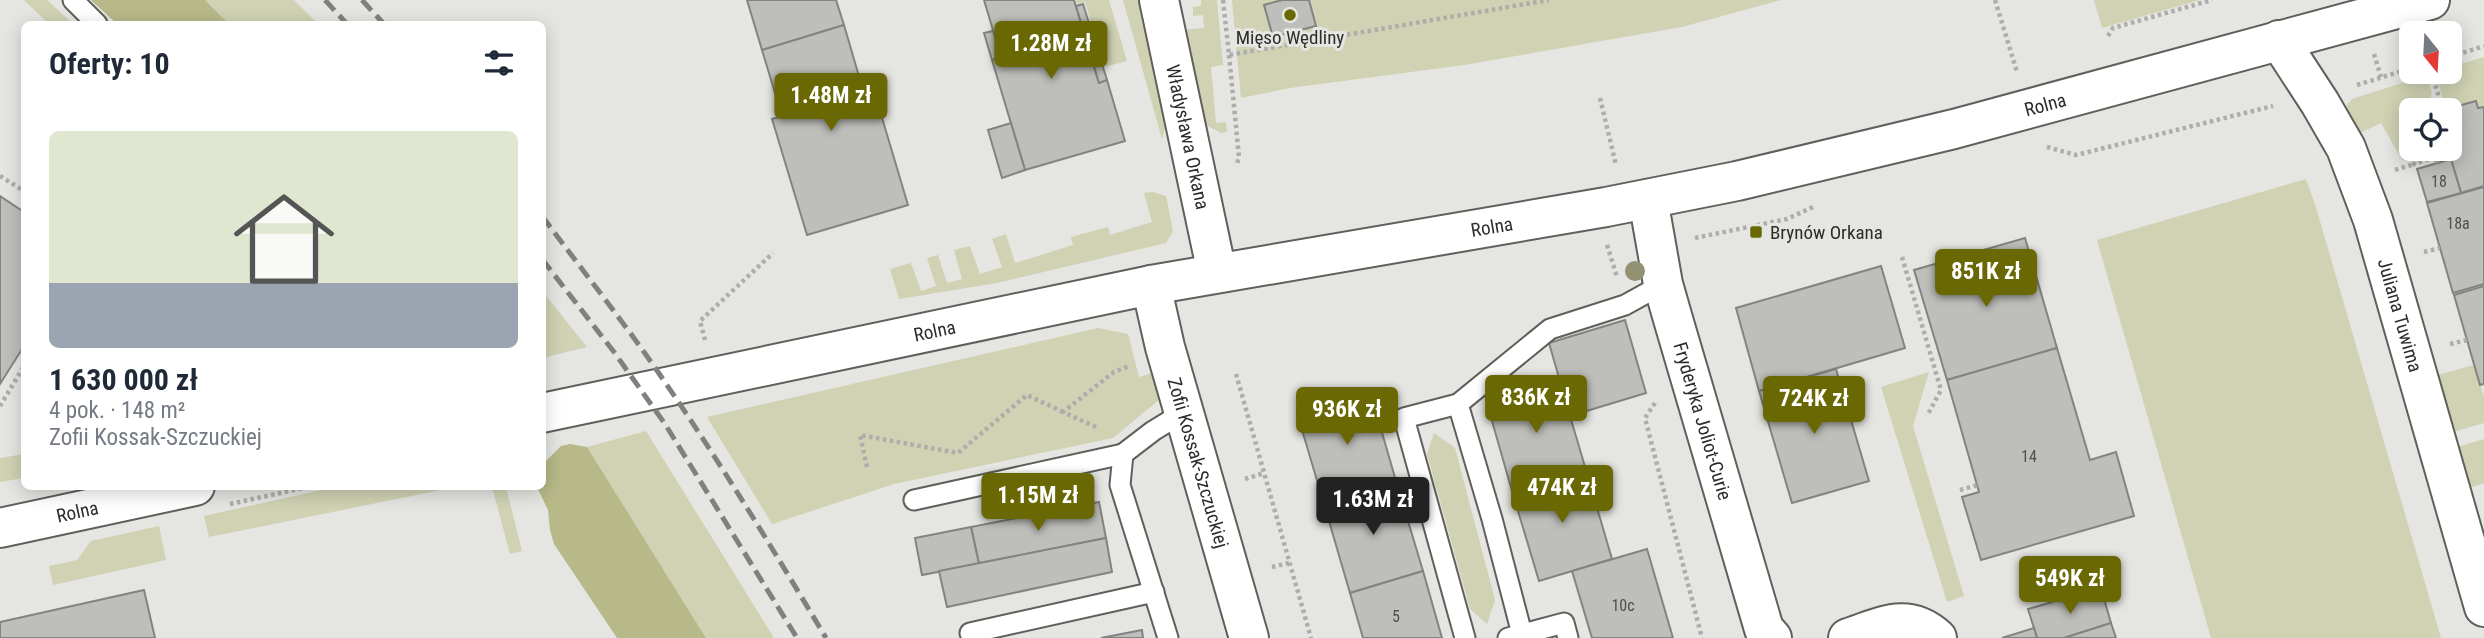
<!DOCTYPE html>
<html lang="pl">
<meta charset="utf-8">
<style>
:root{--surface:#fff;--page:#f2f2f3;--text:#1f2937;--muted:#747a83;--line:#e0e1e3;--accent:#696802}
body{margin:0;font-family:"Roboto Condensed",sans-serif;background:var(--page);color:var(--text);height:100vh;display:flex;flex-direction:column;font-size:26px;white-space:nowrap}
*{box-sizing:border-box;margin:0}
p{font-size:23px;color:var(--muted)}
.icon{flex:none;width:38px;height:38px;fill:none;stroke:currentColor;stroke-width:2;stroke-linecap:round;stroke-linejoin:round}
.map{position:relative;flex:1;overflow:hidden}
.drawer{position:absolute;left:21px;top:21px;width:525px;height:469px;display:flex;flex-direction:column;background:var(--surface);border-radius:10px;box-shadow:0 4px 18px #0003}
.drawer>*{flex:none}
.needle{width:46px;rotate:162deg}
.buttons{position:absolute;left:2399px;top:21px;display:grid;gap:14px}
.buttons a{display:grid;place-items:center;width:63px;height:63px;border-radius:10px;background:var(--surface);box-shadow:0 4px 18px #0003;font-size:35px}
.price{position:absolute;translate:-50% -60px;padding:0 16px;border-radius:7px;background:var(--accent);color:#fff;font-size:23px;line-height:46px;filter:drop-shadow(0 2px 4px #0008)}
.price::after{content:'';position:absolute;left:50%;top:42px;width:21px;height:16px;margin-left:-10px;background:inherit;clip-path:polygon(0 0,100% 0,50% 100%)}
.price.active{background:#222;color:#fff}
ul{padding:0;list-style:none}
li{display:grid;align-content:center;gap:14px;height:371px;padding:0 28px}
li+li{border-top:2px solid var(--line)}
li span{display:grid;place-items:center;height:217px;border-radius:10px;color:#555}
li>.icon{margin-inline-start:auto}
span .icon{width:126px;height:126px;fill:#fffc;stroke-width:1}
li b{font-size:30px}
h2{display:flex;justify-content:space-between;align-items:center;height:84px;padding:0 28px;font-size:30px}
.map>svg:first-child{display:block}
.green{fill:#d0d2b3}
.forest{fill:#b7b989}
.building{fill:#bebeba;stroke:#838380;stroke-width:2}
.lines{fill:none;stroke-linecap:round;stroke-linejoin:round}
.lane-casing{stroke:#5f605c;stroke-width:23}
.street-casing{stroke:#5f605c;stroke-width:42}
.secondary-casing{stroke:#5f605c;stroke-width:42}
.path{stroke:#adadab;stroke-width:4.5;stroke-dasharray:3.5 3.5;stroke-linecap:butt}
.lane{stroke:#fff;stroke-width:19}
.street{stroke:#fff;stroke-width:38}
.secondary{stroke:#fff;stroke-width:38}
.rail{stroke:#80807e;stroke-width:5;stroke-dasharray:14 7;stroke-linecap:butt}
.tree{fill:#929272}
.poi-dot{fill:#696802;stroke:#e5e5e2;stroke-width:2.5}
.labels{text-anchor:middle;stroke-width:6;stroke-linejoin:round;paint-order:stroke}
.number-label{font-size:16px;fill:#50514f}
.poi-label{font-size:19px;fill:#2c2d2b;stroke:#e5e5e2}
.street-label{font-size:19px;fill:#2c2d2b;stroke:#e5e5e2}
</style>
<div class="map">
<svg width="2484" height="638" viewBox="0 0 2484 638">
<rect width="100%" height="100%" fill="#e5e5e2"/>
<g class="green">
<polygon points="24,0 47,0 73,24 49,24"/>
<polygon points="205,0 294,0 318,24 229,24"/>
<polygon points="1076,0 1109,0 1127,61 1104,67 1085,2 1077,4"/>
<polygon points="1123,0 1141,0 1166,125 1162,139"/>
<polygon points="1201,0 1217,0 1223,65 1211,67 1216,123 1226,122 1227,132 1221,133 1204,124 1179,30 1204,28 1203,15 1193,16 1193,7 1201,6"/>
<polygon points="1232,0 1781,0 1682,27 1464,65 1290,88 1241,98"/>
<polygon points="2094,0 2200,0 2102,28"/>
<polygon points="2484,57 2484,107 2478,108 2476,101 2446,109 2435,72 2450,72 2450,67"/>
<polygon points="2427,75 2432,93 2427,110 2412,110 2412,149 2416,149 2414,156 2402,160 2381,123 2356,135 2345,115 2347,104 2352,99"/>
<polygon points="2306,179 2315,204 2441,638 2211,638 2097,240"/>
<polygon points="1153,192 1166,196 1173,231 1166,243 997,283 899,299 890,269 911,263 921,291 936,286 927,258 938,255 947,283 962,279 954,250 970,246 980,274 1002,267 992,239 1006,234 1015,263 1073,245 1071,237 1108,227 1110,235 1152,222 1144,193"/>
<polygon points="542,292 543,292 587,347 543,358"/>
<polygon points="1098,328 1128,334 1139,377 1155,372 1160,399 1113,438 894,484 772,524 707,417"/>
<polygon points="2474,365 2484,397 2484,423 2450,433 2434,376"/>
<polygon points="1929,372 1913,426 1964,596 1947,602 1881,387"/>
<polygon points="646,431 774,638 706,638 587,447"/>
<polygon points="1434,433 1455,448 1495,600 1487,624 1470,609 1427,454"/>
<polygon points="2484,439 2484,483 2466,489 2454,448"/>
<polygon points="24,454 24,478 0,482 0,458"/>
<polygon points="339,486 456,487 209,537 204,516"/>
<polygon points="492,487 506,487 522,551 510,554"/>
<polygon points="159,526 166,560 53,585 49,566 77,560 91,541"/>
</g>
<g class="forest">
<polygon points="91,0 205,0 229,24 117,24"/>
<polygon points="570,444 587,447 706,638 617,638 554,544 550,530 548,510 537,487 542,486 543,464 561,446"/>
</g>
<g class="building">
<polygon points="747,0 836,0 844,25 762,50"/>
<polygon points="984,0 1074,0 1099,83 1107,80 1125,141 1025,170 992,60 1001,57"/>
<polygon points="1282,0 1309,0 1316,26 1273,37 1264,5"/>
<polygon points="1083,4 1107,80 1099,83 1076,6"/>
<polygon points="844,25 870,114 880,111 908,205 807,235 772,119 782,116 762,50"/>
<polygon points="993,31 1001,57 992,60 984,33"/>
<polygon points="2476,101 2478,108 2484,107 2484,186 2461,193 2448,149 2450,149 2450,110 2443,110"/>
<polygon points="1011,123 1025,170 1002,178 988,130"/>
<polygon points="2451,159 2461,193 2427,202 2417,169"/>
<polygon points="2484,187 2484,284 2453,293 2427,203"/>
<polygon points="0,196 24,212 24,346 0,384"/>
<polygon points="2025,238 2057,348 1947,380 1914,270"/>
<polygon points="1881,266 1905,348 1759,391 1736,308"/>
<polygon points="2484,286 2484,384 2480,385 2454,295"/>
<polygon points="1625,320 1646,393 1570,416 1549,343"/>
<polygon points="2057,348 2090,460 2116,452 2134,516 1981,560 1962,497 1979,492 1947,380"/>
<polygon points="1836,369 1869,481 1792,503 1759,391"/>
<polygon points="1559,379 1586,470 1512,491 1486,400"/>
<polygon points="1370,391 1396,481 1324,504 1297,413"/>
<polygon points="1586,470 1612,559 1539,581 1512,491"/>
<polygon points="1396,481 1423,571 1350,593 1324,504"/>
<polygon points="1099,502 1106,538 979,564 971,527"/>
<polygon points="971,527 979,564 922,575 915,538"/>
<polygon points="1106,538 1112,572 947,607 939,571"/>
<polygon points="1647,549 1673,638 1592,638 1572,571"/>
<polygon points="1423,571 1442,638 1363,638 1350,593"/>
<polygon points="2101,588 2111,623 2064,638 2037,638 2028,609"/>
<polygon points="144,590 155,638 0,638 0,622"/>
<polygon points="2111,623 2116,638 2064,638"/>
<polygon points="2034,628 2037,638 2002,638"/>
<polygon points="1142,630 1143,638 1101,638"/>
</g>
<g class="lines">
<g class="lane-casing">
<g id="lane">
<polyline points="73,0 97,24"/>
<polyline points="1458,404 1492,519 1522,634"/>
<polyline points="914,500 1123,454"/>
<polyline points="970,633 1154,592"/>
<polyline points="1168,638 1120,485 1123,454 1153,431 1184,412"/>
<polyline points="1465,638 1404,418 1458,404 1550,329 1625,305 1663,284"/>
<polyline points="1508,638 1564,623 1568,638"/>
</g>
</g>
<g class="street-casing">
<g id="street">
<path id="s1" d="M1159 0 1217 273"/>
<path id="s2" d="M2279 40 2320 103 2346 148 2373 220 2484 607"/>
<path id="s3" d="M1648 199 1663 284 1673 319 1764 629 1772 638"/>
<path id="s4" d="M1151 285 1165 347 1249 638"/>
<path d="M1848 638C1882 627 1907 611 1937 638"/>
</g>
</g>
<g class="secondary-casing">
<g id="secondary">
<path id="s5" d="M542 413 1151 285 1606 207 1737 181 1954 129 2430 0"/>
<path id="s6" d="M0 528 195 486"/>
</g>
</g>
<g class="path">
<polyline points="1223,0 1229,55 1549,0"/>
<polyline points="1995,0 2017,72"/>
<polyline points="2108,36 2113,28 2212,0"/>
<polyline points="2374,54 2381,77"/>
<polyline points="1229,55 1239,157 1237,164"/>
<polyline points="2450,57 2484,46"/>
<polyline points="2431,72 2440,100 2436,110"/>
<polyline points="2357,85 2412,68"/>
<polyline points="1600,98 1616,165"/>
<polyline points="2047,147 2076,155 2273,106"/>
<polyline points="2420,149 2414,164 2435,157 2437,163"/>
<polyline points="2395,170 2414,164"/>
<polyline points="0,176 24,191"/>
<polyline points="1695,238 1787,219 1815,206"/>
<polyline points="1607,245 1617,277"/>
<polyline points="2424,252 2440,248"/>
<polyline points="1902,257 1941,390 1927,416"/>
<polyline points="705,340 700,321 773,253"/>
<polyline points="2450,344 2467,340"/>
<polyline points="22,350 24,352"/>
<polyline points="1236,374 1311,638"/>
<polyline points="1655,403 1645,418 1702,638"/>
<polyline points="0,406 24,366"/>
<polyline points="1096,427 1063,412 1114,372 1129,366"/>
<polyline points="867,467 860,435 958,453 1027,395 1063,412"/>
<polyline points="1245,479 1264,473"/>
<polyline points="1960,490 1978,485"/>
<polyline points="230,504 312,486"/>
<polyline points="1272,567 1289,563"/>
</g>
<use href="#lane" class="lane"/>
<use href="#street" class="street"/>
<use href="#secondary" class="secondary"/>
<g class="rail">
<polyline points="325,0 347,24"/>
<polyline points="362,0 384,24"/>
<path d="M542 216C574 259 607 301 639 345 706 439 767 539 826 638"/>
<polyline points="542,259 614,352 665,424 797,638"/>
</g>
</g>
<circle class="tree" cx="1635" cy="271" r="10"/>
<g class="poi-dot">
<circle cx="1290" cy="15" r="7"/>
<rect x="1749" y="225" width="14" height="14" rx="3.5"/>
</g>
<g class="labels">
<g class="number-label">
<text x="2439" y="187">18</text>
<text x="2458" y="229">18a</text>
<text x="2029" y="462">14</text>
<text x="1623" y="611">10c</text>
<text x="1396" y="622">5</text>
</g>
<g class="poi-label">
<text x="1290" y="44">Mięso Wędliny</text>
<text x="1770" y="239" text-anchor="start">Brynów Orkana</text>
</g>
<g class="street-label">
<text dy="7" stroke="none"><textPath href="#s5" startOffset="1535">Rolna</textPath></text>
<text dy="7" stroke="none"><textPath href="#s1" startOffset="140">Władysława Orkana</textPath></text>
<text dy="7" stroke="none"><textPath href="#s5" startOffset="968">Rolna</textPath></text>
<text dy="7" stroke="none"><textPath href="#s2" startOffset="303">Juliana Tuwima</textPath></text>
<text dy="7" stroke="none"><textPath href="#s5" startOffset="401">Rolna</textPath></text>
<text dy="7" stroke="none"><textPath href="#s3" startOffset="229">Fryderyka Joliot-Curie</textPath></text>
<text dy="7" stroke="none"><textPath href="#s4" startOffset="184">Zofii Kossak-Szczuckiej</textPath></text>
<text dy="7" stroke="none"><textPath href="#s6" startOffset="79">Rolna</textPath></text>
</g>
</g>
</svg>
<div class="buttons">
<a><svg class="needle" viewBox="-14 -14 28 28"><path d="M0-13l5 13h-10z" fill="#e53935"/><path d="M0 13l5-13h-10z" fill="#747a83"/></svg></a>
<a><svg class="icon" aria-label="locate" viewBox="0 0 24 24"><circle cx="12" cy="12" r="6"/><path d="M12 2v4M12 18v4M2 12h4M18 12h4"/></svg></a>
</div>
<b class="price" style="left:1051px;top:81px">1.28M zł</b>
<b class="price" style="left:831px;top:133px">1.48M zł</b>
<b class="price" style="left:1986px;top:309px">851K zł</b>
<b class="price" style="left:1536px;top:435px">836K zł</b>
<b class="price" style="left:1814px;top:436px">724K zł</b>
<b class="price" style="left:1347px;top:447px">936K zł</b>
<b class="price" style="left:1562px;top:525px">474K zł</b>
<b class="price" style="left:1038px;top:533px">1.15M zł</b>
<b class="price active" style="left:1373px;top:537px">1.63M zł</b>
<b class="price" style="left:2070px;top:616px">549K zł</b>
<section class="drawer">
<h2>Oferty: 10<svg class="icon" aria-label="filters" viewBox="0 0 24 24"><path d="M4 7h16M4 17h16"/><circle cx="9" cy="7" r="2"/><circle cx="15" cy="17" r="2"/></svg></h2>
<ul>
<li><span style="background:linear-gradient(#dfe7d0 70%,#9aa5b1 0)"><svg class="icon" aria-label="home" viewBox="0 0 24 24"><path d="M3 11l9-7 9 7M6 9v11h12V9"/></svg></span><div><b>1 630 000 zł</b><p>4 pok. · 148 m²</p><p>Zofii Kossak-Szczuckiej</p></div></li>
</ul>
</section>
</div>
